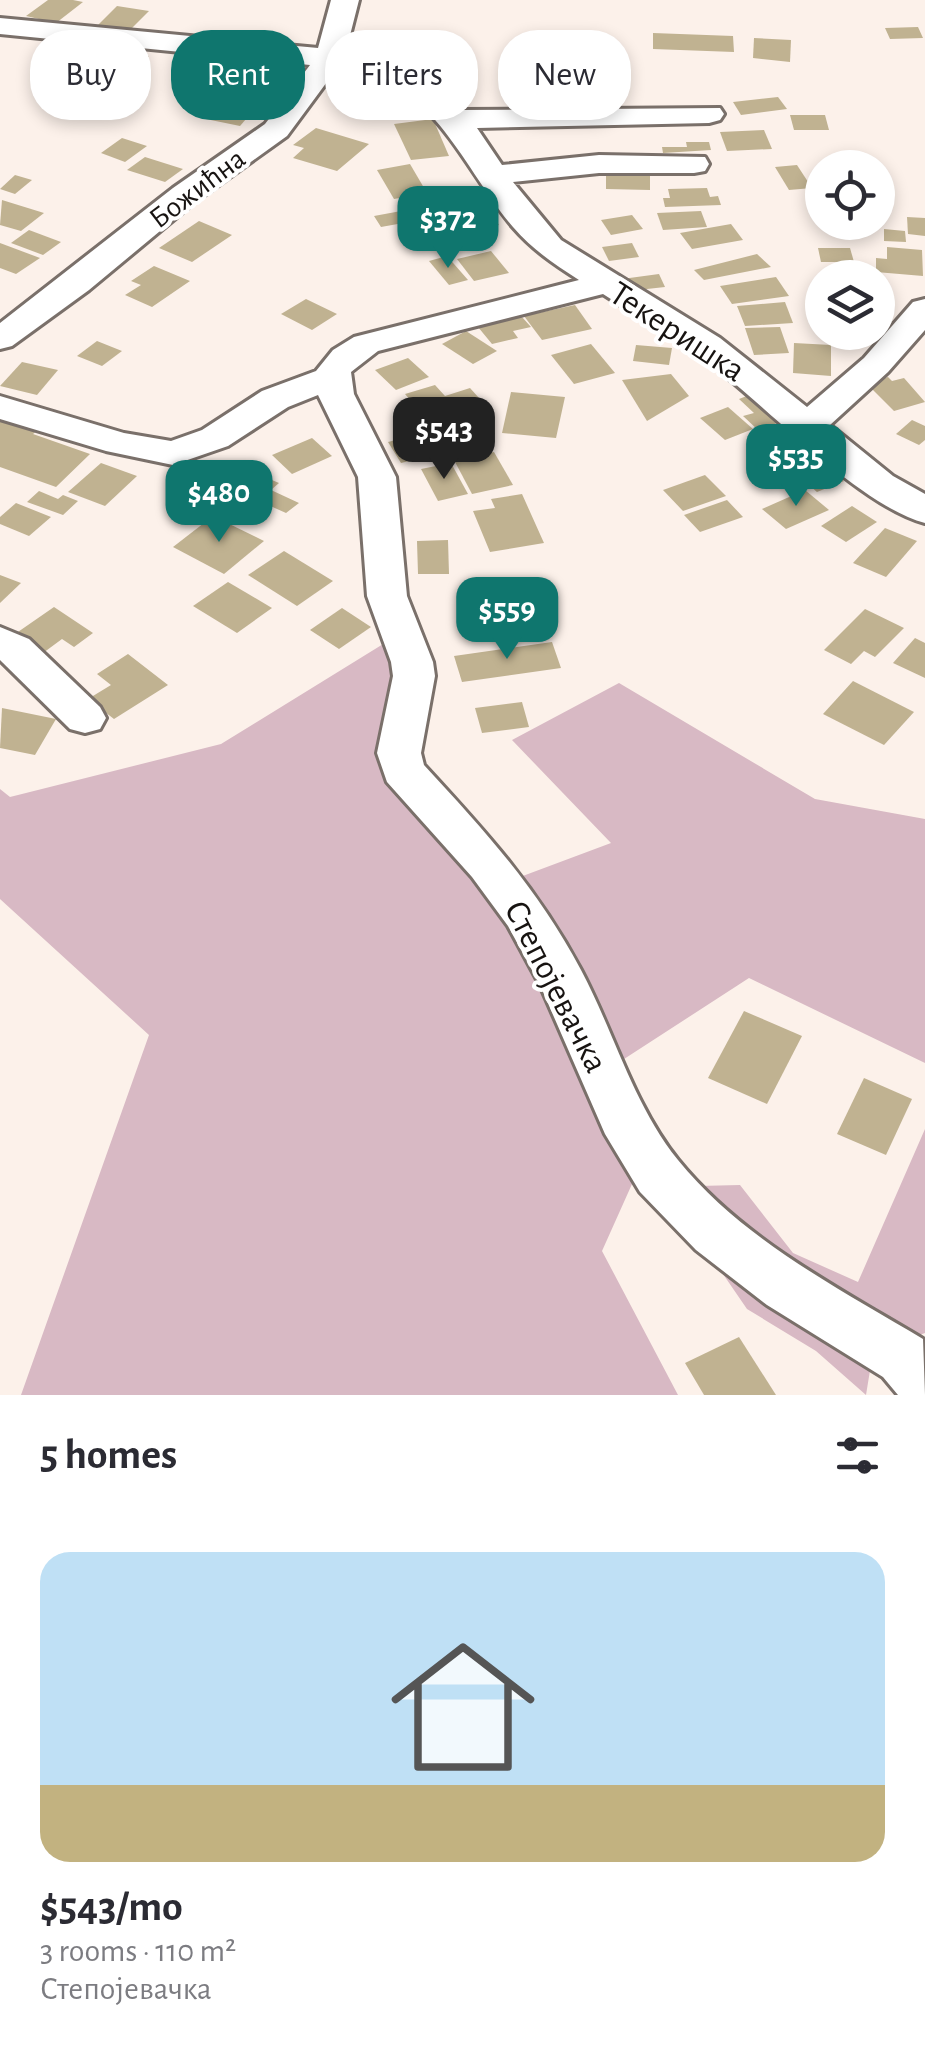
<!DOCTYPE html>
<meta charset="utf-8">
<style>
:root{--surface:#fff;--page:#f7f7f7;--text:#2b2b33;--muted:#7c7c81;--accent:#0f766e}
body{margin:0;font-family:"Alegreya Sans",sans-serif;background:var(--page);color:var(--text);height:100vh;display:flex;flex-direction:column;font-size:38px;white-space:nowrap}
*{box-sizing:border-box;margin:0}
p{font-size:32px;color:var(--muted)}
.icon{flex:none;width:55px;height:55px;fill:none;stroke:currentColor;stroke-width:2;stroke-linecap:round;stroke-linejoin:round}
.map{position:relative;height:1395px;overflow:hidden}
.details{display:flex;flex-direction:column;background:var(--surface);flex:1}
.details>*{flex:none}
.banner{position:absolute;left:30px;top:30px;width:865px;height:90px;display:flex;gap:20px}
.buttons{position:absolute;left:805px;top:150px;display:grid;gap:20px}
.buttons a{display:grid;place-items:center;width:90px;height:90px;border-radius:50%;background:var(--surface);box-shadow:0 5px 15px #0003;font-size:50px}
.price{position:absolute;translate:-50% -85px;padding:0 22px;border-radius:20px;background:var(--accent);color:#fff;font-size:32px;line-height:65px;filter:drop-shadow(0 2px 5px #0008)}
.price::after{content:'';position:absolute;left:50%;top:60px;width:30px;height:22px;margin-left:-15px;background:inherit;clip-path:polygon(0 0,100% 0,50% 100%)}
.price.on{background:#222;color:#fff}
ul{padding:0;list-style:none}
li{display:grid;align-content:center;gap:20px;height:530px;padding:0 40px}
li span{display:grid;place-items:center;height:310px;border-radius:30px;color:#555}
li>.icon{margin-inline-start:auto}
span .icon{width:180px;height:180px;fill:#fffc;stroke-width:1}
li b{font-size:42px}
h2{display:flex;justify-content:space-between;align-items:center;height:120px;padding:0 40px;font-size:42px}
.chip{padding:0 35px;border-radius:40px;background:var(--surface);box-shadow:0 5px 15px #0003;font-size:35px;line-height:90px}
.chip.on{background:var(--accent);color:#fff}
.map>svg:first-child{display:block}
.green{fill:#d8b9c4}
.building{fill:#c0b291}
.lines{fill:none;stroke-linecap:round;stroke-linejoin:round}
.minor-casing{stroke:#7a706a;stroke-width:6}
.minor{fill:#fff;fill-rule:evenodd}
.labels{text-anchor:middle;stroke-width:8;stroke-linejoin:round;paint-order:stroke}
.far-street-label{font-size:30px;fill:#171311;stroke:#fff}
.street-label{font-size:35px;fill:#171311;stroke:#fff}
</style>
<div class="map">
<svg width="925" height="1395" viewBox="0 0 925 1395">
<rect width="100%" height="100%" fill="#fcf1ea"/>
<g class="green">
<polygon points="401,633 401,740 504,883 611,843 512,740 619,683 815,799 925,819 925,1063 749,978 604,1072 645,1155 602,1251 678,1395 21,1395 149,1035 0,899 0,789 10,797 221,744"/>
<polygon points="925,1129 925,1333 873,1352 866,1395 816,1351 747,1309 701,1242 698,1186 740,1185 793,1253 858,1282"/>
</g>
<g class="building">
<polygon points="48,0 73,0 83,2 56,23 26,16"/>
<polygon points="117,6 149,11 129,31 97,26"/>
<polygon points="918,27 923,38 890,39 885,28"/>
<polygon points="653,33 733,36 734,52 653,49"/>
<polygon points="754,38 791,40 790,62 753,58"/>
<polygon points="59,40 85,44 73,57 48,53"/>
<polygon points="123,52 149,56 137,70 110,65"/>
<polygon points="260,58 280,63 269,73 249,68"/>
<polygon points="99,65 112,67 99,80 75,75 83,67 95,69"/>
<polygon points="239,80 273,88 240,126 201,118"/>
<polygon points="574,95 575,99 599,99 601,109 523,111 520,96"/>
<polygon points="778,97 787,109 741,115 733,102"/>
<polygon points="790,115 825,115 829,130 794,130"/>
<polygon points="433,119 449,156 411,160 394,124"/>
<polygon points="316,128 369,144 337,171 293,158 304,148 293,145"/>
<polygon points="764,130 772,149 727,151 720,132"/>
<polygon points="122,138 147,146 125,162 101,153"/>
<polygon points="686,142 709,142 711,150 663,153 662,147 687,147"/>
<polygon points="145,157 183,169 165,182 127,170"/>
<polygon points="410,164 427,193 394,199 377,170"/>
<polygon points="797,165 812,188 789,190 775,167"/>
<polygon points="606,173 650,174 650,190 606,189"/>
<polygon points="15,175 32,180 15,194 0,189"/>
<polygon points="707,188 710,197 718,196 721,205 665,207 663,198 670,198 668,189"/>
<polygon points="466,199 473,209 486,206 499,225 443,236 431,218 381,227 374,216"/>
<polygon points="2,200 44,213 21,231 0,225"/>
<polygon points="701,211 707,227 663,230 657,213"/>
<polygon points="632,215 643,229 611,235 601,220"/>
<polygon points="907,217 925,218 925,236 908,234"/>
<polygon points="199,221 232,235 192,262 159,248"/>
<polygon points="731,224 743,240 692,249 680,233"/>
<polygon points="884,229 905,231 906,242 884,241"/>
<polygon points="29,230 61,242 43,255 11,243"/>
<polygon points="0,243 40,258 16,274 0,268"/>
<polygon points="632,243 639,257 609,261 602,247"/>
<polygon points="887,247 922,250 923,276 876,272 876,258 887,259"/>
<polygon points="818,248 850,248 854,262 821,262"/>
<polygon points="491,251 509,273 474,281 457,259"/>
<polygon points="757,254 771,267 704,280 694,270"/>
<polygon points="447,256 468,280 449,285 429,261"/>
<polygon points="154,266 190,281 152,307 125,295 141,285 131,281"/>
<polygon points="659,274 665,287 629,291 622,279"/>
<polygon points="776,277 789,296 732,304 720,286"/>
<polygon points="878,290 892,291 892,327 878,326"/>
<polygon points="306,299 337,314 312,330 281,314"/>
<polygon points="785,302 793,323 745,326 737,306"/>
<polygon points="575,305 592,329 542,340 524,316"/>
<polygon points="522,317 531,327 513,331 518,338 492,344 478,327"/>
<polygon points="780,327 789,353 754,355 745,328"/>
<polygon points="466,331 497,351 473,364 442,344"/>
<polygon points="97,341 122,351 102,366 77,356"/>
<polygon points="794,343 831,345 831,376 793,373"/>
<polygon points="591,344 615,373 574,384 551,355"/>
<polygon points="636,345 672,348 669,365 633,361"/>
<polygon points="408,358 429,377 396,390 375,370"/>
<polygon points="22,362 58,370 37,395 0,386"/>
<polygon points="671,374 689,396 647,421 622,380"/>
<polygon points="888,377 892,381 904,378 925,402 894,411 866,383"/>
<polygon points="435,385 445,396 470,388 479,398 423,415 405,394"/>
<polygon points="511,392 565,397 556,438 502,433"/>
<polygon points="752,394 783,421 758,430 743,416 754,413 739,399"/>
<polygon points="728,407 753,429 725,440 700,418"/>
<polygon points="478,410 495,434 473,440 456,415"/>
<polygon points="0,416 39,429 33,434 90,454 56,487 0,467"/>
<polygon points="448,419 467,444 434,453 415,428"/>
<polygon points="912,420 925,426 925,440 919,445 896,434"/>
<polygon points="415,435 429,456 401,463 388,442"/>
<polygon points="312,438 332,456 292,474 272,455"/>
<polygon points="494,452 513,485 472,494 454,460"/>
<polygon points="818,459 844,481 817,492 802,479 811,475 801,466"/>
<polygon points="101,463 137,476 105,506 68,492"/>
<polygon points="451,463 468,494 438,501 421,469"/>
<polygon points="260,475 279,483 271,490 299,503 286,513 239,492"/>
<polygon points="705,475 726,496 683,511 663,490"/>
<polygon points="805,490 829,510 786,529 762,509"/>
<polygon points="39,491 58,499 63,495 78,501 63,515 27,502"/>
<polygon points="522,494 544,543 490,552 473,511 495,508 491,499"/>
<polygon points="727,500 743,517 700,532 684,515"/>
<polygon points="16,503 51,517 29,536 0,524 0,517"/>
<polygon points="852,506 877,522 846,542 821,526"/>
<polygon points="213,516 264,541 224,574 173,547"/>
<polygon points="885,528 917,541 886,577 853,563"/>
<polygon points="448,540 449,574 418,574 417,541"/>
<polygon points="284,551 333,581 297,606 248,575"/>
<polygon points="0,575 21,583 0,603"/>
<polygon points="228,582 272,608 237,633 193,606"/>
<polygon points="54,607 93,633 74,647 62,639 43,653 15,634"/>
<polygon points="342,608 371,627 339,649 310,630"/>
<polygon points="865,609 904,628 875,657 864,651 851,664 824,650"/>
<polygon points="915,638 925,643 925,678 893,663"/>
<polygon points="552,642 561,668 462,682 454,656"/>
<polygon points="128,654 168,685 114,719 88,699 111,685 97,674"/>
<polygon points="853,681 914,712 884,745 823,714"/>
<polygon points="522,702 529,727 482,733 475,708"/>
<polygon points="2,708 56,719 35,755 0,748"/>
<polygon points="744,1011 802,1036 767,1104 708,1078"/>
<polygon points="864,1078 912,1099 886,1155 837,1134"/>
<polygon points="739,1337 776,1395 704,1395 685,1363"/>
</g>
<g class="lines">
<g class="minor-casing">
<g id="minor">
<path d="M331 0H359L346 51C389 58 433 76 462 110L720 108 724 114 720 120 709 123 477 128 502 165 599 155 705 157 709 164 705 171 694 173H599L513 182 561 240 720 338 807 407 864 358 913 302 925 299V330L888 372 830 425 893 476 925 494V523C856 505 758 396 695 352 666 331 633 314 603 294L378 351 351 372 354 394 396 477 407 596 433 662 435 676 421 753 424 765C485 831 538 889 581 970 614 1032 633 1104 678 1160 742 1239 838 1288 923 1339L925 1395H898L883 1377 767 1305 696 1250 640 1192 605 1134 540 985 508 926 472 877 387 782 377 753 393 676 391 662 367 596 358 477 318 395 288 407 228 446 173 465 106 451 0 419V396L124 433 171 441 202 430 262 391 316 371 333 350 354 337 579 280C554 264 533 250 513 227 460 164 433 77 338 67L287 136 195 202 89 290 12 346 0 349V323L173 188 265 124 310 65 0 34V18L318 48Z"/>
<polygon points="0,627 29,639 100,707 106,718 100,729 85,733 70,729 0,660"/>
</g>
</g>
<use href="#minor" class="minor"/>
</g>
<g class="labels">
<g class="far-street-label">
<text transform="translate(197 188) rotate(-37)" y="10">Божићна</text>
</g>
<g class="street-label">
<text transform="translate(678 331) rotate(33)" y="12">Текеришка</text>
<text transform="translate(557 986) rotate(63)" y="12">Степојевачка</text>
</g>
</g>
</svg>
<div class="buttons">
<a><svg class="icon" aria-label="locate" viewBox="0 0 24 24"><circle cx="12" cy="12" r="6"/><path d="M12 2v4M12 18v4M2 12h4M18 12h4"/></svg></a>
<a><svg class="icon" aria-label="layers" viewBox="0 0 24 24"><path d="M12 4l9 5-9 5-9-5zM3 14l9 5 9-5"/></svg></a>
</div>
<b class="price" style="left:448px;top:271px">$372</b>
<b class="price on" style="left:444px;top:482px">$543</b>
<b class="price" style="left:796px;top:509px">$535</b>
<b class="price" style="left:219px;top:545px">$480</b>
<b class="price" style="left:507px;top:662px">$559</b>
<div class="banner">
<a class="chip">Buy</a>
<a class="chip on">Rent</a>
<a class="chip">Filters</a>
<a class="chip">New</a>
</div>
</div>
<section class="details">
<h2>5 homes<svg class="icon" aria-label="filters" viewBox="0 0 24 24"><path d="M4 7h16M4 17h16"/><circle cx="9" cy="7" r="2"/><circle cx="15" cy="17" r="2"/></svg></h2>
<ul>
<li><span style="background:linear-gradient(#bfe0f5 75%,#c2b280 0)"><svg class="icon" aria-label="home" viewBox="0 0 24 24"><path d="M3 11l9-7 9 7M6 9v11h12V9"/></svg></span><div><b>$543/mo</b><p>3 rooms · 110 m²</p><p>Степојевачка</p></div></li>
</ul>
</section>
